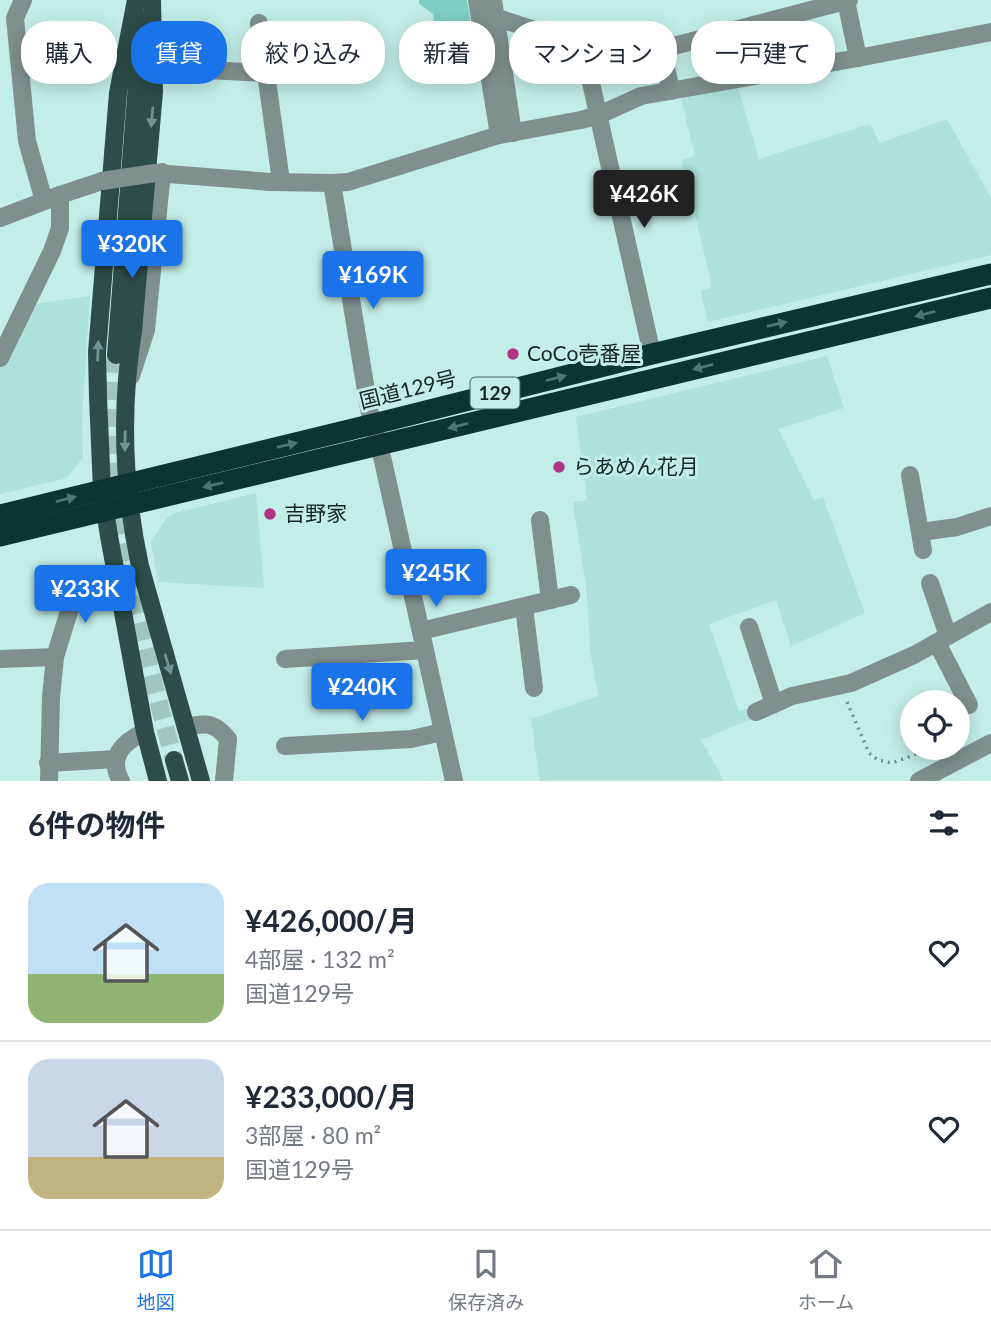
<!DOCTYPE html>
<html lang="ja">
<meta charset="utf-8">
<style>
:root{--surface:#fff;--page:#f2f2f3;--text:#1f2937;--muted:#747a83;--line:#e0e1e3;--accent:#1a73e8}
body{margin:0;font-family:Lato,"Noto Sans JP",sans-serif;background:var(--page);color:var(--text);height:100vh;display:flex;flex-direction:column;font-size:26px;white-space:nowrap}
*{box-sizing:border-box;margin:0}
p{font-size:23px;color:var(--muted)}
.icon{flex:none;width:38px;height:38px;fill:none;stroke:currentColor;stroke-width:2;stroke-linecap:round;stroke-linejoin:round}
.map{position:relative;height:781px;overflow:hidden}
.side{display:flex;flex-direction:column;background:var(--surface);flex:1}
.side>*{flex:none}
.banner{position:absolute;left:21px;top:21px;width:950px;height:63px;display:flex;gap:14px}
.tools{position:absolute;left:900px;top:690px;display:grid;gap:14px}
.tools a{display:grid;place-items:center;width:70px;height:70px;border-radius:50%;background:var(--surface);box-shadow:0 4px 18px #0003;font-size:35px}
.price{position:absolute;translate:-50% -60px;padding:0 16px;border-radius:7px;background:var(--accent);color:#fff;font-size:23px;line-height:46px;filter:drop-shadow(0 2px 4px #0008)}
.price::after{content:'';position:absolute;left:50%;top:42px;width:21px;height:16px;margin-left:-10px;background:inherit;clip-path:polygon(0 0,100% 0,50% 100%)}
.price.active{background:#222;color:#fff}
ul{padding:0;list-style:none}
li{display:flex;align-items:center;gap:21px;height:175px;padding:0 28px}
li+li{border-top:2px solid var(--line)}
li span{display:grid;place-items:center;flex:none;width:196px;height:140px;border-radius:21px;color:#555}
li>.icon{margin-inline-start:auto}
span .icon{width:84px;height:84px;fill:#fffc;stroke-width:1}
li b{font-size:30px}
h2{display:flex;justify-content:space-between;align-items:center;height:84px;padding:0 28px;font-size:30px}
.chip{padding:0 24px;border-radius:28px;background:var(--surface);box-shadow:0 4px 18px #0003;font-size:24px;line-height:63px}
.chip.active{background:var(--accent);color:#fff}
.menu{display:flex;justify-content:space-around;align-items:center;height:98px;border-top:2px solid var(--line);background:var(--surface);font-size:19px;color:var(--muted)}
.menu a{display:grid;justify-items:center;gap:4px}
.menu .active{color:var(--accent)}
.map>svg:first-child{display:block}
.built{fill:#ade1d9}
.green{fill:#7dcfc4}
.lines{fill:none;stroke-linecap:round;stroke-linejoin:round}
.major-tunnel{stroke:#a0c6c0;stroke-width:18;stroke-dasharray:18 9;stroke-linecap:butt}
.path{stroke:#70908b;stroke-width:3.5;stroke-dasharray:2 5;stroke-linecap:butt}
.minor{stroke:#7f908d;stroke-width:18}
.major{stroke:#2d4d48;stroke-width:18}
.highway{stroke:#0c3531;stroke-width:21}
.minor-bridge{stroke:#7f908d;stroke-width:18}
.oneway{fill:#709590}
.oneway2{fill:#4c7671}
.poi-dot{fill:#b03486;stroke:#c2eee7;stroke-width:2.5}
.labels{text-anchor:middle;stroke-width:6;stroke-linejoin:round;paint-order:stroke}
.shield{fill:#c2eee7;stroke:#4a635e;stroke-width:2}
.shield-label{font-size:19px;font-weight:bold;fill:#162724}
.poi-label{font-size:21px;fill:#162724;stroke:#c2eee7;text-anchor:start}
.street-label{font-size:21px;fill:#162724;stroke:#c2eee7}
</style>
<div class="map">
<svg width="991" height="781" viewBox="0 0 991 781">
<rect width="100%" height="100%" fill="#c2eee7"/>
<g class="built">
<polygon points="737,84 759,159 870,124 880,143 947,119 991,198 991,255 708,322 701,291 712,287 682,160 695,156 680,95"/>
<polygon points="90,296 82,419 83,457 67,478 0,494 0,363 35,304"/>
<polygon points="827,356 844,408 778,429 814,500 823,497 865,613 791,646 776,600 709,624 739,711 750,708 754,718 701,740 719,771 723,781 540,781 531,719 598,696 590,650 587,594 573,502 587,500 576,417"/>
<polygon points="256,493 264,588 158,582 151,542 167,517 175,513"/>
</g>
<polygon class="green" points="419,0 467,0 471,25 435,30 433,14 419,4"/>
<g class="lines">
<path class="major-tunnel" d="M116 355C113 387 112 419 113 451 118 556 147 659 174 760"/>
<polyline class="path" points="847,702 869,753 878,760 892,763 936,747"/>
<g class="minor">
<polyline points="23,0 15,18 27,141 44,201"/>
<polyline points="477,0 499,135"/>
<polyline points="493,0 513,133"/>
<polyline points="846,1 858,58"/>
<polyline points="510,22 535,30 587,65 652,354"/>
<polyline points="259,23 281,181"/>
<polyline points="753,25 760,60"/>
<polyline points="662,49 671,91"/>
<polyline points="587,65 662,49 849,0"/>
<polyline points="188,69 266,73"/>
<polyline points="155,173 271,182 332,183 348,182 499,135 581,120 599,115 641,96 858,58 991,32"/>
<polyline points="332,183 369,409 383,461 454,781"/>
<polyline points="0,218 60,195 102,181"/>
<polyline points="0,358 52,251 60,228 60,195"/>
<polyline points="131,376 146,330 162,172"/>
<polyline points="910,475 923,550"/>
<polyline points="540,520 550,600"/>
<polyline points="921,532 957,527 991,516"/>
<polyline points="930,583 948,636"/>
<polyline points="524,607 534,688"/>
<polyline points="749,627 774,704"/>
<polyline points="421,631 571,595"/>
<polyline points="937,643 969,705"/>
<polyline points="55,657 78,582"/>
<polyline points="0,659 55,657 51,697 49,781"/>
<polyline points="285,659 425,650"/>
<polyline points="756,712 792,696 851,683 914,655 991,612"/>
<path d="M187 727C207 722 215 723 228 739L224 781"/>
<polyline points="285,746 411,739 443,732"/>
<polyline points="48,763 116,759"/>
<path d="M121 781C107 757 124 741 145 732"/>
<polyline points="919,781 991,743"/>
</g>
<g class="major">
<polyline points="136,0 118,93 97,352 98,397 102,490 109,536 145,732 158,781"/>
<path d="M152 0 154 92 133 331C120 410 123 487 140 566L201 781"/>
<polyline points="116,355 142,20"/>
<polyline points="174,760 180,781"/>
</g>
<g class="highway">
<polyline points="0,515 390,420 652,354 991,274"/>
<polyline points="0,536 991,298"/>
</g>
<g class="minor-bridge">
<polyline points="479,11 510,22"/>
<polyline points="102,181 155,173"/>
</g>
</g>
<defs><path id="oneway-solid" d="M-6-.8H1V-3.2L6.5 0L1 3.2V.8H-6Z" transform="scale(1.75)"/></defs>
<g class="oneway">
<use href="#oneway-solid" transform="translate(152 117) rotate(95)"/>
<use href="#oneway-solid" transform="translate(98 351) rotate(-88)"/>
<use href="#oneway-solid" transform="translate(125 441) rotate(91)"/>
<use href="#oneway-solid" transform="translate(168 664) rotate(73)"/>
</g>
<g class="oneway2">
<use href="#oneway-solid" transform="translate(925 314) rotate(166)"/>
<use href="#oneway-solid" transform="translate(777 324) rotate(-13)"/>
<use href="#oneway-solid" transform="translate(703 367) rotate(166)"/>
<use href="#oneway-solid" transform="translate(556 378) rotate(-14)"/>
<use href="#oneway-solid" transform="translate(458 426) rotate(166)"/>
<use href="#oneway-solid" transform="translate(287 445) rotate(-13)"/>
<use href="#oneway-solid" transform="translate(213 485) rotate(167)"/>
<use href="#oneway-solid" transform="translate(66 499) rotate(-14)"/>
</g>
<g class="poi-dot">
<circle cx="513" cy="354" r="7"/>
<circle cx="559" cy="467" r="7"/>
<circle cx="270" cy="514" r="7"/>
</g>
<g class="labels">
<rect class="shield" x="470.5" y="377.5" width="49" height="31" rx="5"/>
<g class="shield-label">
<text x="495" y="400">129</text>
</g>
<g class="poi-label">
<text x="527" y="361">CoCo壱番屋</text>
<text x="573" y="474">らあめん花月</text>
<text x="284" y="521">吉野家</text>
</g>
<g class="street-label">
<text transform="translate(408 390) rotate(-14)" y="7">国道129号</text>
</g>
</g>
</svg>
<div class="tools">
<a><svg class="icon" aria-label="locate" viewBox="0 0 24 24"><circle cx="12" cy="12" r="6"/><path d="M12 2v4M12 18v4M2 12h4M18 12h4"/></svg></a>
</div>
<b class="price active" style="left:644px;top:230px">¥426K</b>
<b class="price" style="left:132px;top:280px">¥320K</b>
<b class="price" style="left:373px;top:311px">¥169K</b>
<b class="price" style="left:436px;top:609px">¥245K</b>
<b class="price" style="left:85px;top:625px">¥233K</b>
<b class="price" style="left:362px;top:723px">¥240K</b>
<div class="banner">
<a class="chip">購入</a>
<a class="chip active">賃貸</a>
<a class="chip">絞り込み</a>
<a class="chip">新着</a>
<a class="chip">マンション</a>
<a class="chip">一戸建て</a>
</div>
</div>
<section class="side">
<h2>6件の物件<svg class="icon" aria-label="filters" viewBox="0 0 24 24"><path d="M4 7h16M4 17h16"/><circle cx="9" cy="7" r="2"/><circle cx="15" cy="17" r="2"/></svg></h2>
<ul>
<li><span style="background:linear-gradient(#bfe0f5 65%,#8fb573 0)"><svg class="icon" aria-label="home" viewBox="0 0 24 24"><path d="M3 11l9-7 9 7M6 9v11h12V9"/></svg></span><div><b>¥426,000/月</b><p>4部屋 · 132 m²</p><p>国道129号</p></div><svg class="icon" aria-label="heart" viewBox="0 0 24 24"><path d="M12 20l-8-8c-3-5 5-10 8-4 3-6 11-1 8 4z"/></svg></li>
<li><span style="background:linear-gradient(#c9d6e8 70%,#c2b280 0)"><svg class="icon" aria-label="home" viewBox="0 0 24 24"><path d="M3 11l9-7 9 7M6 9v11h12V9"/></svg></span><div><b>¥233,000/月</b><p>3部屋 · 80 m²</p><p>国道129号</p></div><svg class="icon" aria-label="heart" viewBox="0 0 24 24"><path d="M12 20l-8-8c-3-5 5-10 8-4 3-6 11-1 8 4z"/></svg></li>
</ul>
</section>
<nav class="menu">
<a class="active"><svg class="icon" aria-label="map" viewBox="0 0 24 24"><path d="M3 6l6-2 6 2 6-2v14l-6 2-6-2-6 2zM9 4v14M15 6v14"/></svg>地図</a>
<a><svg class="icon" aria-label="saved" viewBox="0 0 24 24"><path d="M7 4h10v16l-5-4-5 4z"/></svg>保存済み</a>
<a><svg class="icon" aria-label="home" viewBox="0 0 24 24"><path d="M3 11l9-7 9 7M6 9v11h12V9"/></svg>ホーム</a>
</nav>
